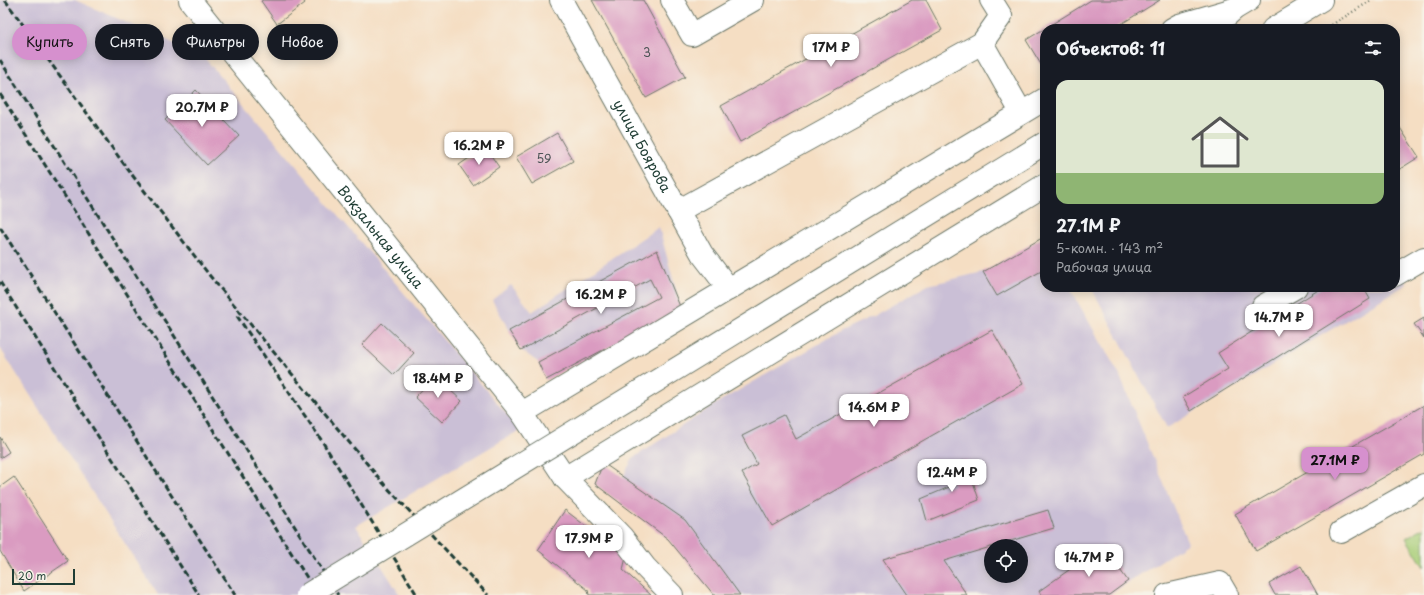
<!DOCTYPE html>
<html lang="ru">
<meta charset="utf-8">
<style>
:root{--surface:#171b24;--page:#20242c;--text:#f1f3f6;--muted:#9ea1a6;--accent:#d690ce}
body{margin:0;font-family:"Playpen Sans",sans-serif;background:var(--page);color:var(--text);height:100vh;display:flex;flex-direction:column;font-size:15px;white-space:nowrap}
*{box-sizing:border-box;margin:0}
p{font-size:13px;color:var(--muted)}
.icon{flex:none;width:22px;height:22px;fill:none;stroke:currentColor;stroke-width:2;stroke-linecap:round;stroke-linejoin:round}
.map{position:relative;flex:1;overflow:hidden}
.side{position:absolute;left:1040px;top:24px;width:360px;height:268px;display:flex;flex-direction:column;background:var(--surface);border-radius:16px;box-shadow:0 2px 10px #0003}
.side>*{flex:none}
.banner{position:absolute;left:12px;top:24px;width:380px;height:36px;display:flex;gap:8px}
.buttons{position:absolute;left:984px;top:539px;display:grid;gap:8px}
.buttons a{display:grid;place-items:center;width:44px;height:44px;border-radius:50%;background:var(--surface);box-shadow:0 2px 10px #0003;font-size:20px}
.scale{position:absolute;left:12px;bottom:10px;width:63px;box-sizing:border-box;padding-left:4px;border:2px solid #1f3d34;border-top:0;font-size:11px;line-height:14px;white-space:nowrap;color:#1f3d34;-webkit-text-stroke:3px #f7f3e8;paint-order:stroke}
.price{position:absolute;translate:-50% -34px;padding:0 9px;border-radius:8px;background:#fff;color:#222;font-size:13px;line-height:26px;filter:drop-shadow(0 1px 2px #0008)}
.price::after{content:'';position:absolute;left:50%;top:24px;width:12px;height:9px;margin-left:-6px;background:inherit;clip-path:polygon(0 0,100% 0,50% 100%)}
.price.active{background:var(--accent);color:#111}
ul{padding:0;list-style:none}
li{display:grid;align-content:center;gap:8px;height:212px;padding:0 16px}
li span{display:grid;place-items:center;height:124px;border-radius:12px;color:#555}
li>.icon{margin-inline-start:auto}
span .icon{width:72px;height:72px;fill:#fffc;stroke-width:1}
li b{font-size:17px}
h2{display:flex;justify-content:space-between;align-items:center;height:48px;padding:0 16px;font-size:17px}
.tag{padding:0 14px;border-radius:18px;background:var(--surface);box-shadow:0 2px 10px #0003;font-size:14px;line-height:36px}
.tag.active{background:var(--accent);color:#111}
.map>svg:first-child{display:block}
.industrial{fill:#cabfd6;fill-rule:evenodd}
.green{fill:#a9ce78;stroke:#648656}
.building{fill:#da9bc1}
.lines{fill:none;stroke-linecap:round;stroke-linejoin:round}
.minor-casing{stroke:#6a7566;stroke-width:24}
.major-casing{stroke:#6a7566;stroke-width:24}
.path{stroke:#6a7566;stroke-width:2.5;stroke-dasharray:1 3;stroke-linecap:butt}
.minor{stroke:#fff;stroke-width:22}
.major{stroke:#fff;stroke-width:22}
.rail{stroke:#1f3d34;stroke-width:3;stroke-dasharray:6 3;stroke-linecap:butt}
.major-bridge-casing{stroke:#6a7566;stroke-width:24;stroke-linecap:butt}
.major-bridge{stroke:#fff;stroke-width:22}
.labels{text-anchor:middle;stroke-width:3.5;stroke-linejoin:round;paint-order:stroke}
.number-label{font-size:12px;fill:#4e5457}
.street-label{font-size:14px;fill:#1f3d34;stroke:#f7f3e8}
</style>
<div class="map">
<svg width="1424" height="595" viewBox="0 0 1424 595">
<rect width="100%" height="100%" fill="#f7f3e8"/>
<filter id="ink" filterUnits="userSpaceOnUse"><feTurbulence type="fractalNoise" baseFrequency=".025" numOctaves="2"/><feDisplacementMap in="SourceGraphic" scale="8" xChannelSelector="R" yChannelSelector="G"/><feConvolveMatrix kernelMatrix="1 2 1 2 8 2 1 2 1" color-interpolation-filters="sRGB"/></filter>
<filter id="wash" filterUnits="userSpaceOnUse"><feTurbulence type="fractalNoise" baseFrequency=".012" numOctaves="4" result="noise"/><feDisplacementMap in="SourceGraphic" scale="16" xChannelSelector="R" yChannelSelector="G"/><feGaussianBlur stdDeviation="0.9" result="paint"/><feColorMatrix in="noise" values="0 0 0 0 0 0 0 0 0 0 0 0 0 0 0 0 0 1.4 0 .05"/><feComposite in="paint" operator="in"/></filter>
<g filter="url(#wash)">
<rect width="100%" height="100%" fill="#f5dec3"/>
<g class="industrial">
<polygon points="0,0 75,0 203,56 520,430 356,526 400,595 158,595 0,348"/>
<polygon points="659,227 681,309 546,380 538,362 521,350 492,300 511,285 532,312"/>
<path d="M1042 238 1045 244V287H1069L1119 374 1188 543 1109 595H740L685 520 623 477 633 458 717 403 841 331 873 316 928 285 983 272ZM991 546H1021V576H991Z"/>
<polygon points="1395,263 1407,284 1167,428 1091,287 1395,287"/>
</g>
<polygon class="green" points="1424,527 1424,567 1406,538"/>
<g id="blocks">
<g class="building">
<polygon points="263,0 303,0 305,3 277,24 261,1"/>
<polygon points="592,0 643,0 685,77 646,98"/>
<polygon points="912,0 926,0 942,30 740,142 721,106"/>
<polygon points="1091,0 1160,0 1113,29 1045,29 1045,71 1026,40"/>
<polygon points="196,90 239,136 207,165 165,120"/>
<polygon points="1395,120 1419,157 1395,172"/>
<polygon points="557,133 573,161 532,184 516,157"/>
<polygon points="485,147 499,167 473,185 459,165"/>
<polygon points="1042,238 1045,244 1045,269 997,296 983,272"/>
<polygon points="657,250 681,309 546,380 538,362 659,297 650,279 521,350 509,331"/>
<polygon points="1323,287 1363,287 1370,299 1191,411 1183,397 1228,369 1218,353"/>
<polygon points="1424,318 1424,338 1414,324"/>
<polygon points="382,323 414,353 394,375 362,345"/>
<polygon points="992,330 1023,384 772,526 742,473 757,464 742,436 784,415 796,439"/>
<polygon points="435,376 462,401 442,422 415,397"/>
<polygon points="1424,405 1424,454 1256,551 1235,514"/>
<polygon points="0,437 9,452 0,458"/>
<polygon points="966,460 979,500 927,521 921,499 954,485 947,467"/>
<polygon points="603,463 685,520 740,595 714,595 668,539 595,484"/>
<polygon points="14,477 68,561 24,591 0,551 0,487"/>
<polygon points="565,510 626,557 623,570 651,595 589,595 588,590 538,550"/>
<polygon points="1048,510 1054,528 944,561 967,595 907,595 883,559"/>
<polygon points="1103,546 1128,581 1109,595 1041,595 1039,591"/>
<polygon points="1301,566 1318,595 1275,595 1269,584"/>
</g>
</g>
</g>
<g filter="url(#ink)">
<use href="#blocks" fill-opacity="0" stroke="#6a7566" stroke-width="1"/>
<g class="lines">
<g class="minor-casing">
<g id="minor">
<path id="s1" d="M190 0 522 413 565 478 622 537 645 567 672 595"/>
<path id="s2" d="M561 0 702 254 729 289"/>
<polyline points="672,0 692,35 753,0"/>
<polyline points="991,0 1001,16 982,43 1021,112"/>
<polyline points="1172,29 1179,25 1234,9"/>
<polyline points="678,211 982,43"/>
<polyline points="1395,275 1424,258"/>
<polyline points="1263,306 1296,287"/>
<polyline points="522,413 1045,99"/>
<polyline points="565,478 1045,185"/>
<polyline points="1341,532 1424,485"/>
<polyline points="1167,595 1220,583 1227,595"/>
</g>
</g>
<g class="major-casing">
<g id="major">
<polyline points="1212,29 1234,9 1249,0"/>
<polyline points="1273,29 1321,0"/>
</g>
</g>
<polyline class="path" points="1325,29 1372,0"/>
<use href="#minor" class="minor"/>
<use href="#major" class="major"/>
<g class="rail">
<polyline points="5,0 126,167 210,276 384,484 488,595"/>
<polyline points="0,60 338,595"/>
<polyline points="0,94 318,595"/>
<polyline points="0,227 235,595"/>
<polyline points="0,282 199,595"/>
<polyline points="237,316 322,441 417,595"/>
</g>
<g class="major-bridge-casing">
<polyline id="major-bridge" points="307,595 1045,143"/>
</g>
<use href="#major-bridge" class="major-bridge"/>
</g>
</g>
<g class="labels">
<g class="number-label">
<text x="647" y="57">3</text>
<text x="544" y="163">59</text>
</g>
<g class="street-label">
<text dy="5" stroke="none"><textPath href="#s2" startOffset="167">улица Боярова</textPath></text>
<text dy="5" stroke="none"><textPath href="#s1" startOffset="304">Вокзальная улица</textPath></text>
</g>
</g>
</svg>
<div class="buttons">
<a><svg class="icon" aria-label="locate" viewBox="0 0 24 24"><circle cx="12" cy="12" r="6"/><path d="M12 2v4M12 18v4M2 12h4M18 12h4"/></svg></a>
</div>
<div class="scale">20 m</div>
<b class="price" style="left:831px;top:68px">17M ₽</b>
<b class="price" style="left:202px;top:128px">20.7M ₽</b>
<b class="price" style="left:479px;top:166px">16.2M ₽</b>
<b class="price" style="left:601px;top:315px">16.2M ₽</b>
<b class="price" style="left:1279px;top:338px">14.7M ₽</b>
<b class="price" style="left:438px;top:399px">18.4M ₽</b>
<b class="price" style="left:874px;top:428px">14.6M ₽</b>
<b class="price active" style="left:1335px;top:481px">27.1M ₽</b>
<b class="price" style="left:952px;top:493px">12.4M ₽</b>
<b class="price" style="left:589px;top:559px">17.9M ₽</b>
<b class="price" style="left:1089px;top:578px">14.7M ₽</b>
<div class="banner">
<a class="tag active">Купить</a>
<a class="tag">Снять</a>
<a class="tag">Фильтры</a>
<a class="tag">Новое</a>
</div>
<section class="side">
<h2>Объектов: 11<svg class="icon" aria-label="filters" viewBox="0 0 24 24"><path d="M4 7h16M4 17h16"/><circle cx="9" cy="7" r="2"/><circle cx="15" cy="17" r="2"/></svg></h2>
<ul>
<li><span style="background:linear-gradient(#dfe7d0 75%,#8fb573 0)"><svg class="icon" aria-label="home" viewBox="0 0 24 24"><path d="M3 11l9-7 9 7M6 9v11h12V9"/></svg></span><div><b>27.1M ₽</b><p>5-комн. · 143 m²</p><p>Рабочая улица</p></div></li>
</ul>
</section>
</div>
